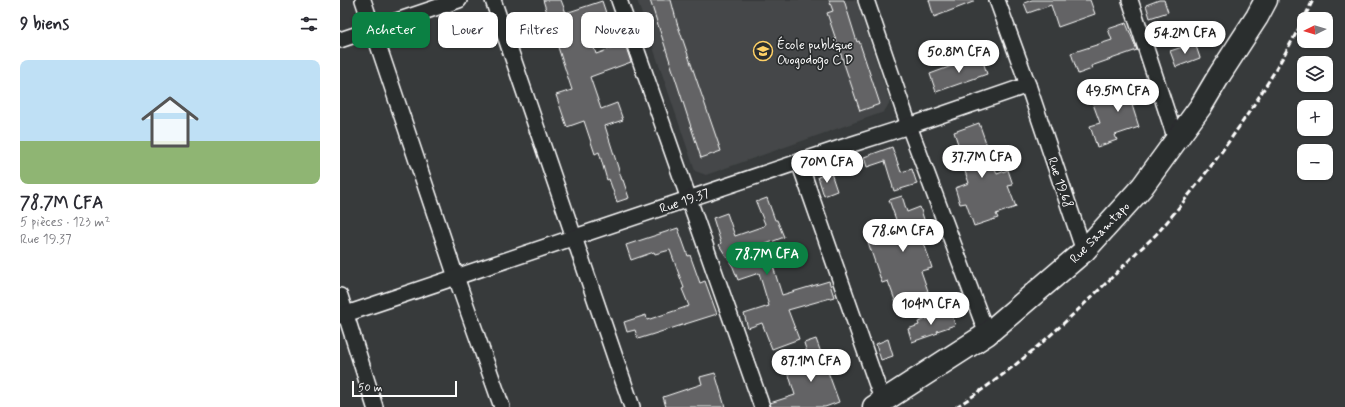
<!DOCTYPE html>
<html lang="fr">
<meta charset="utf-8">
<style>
:root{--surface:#fff;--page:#f2f2f3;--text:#2b2b33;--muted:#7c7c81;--accent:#0b8043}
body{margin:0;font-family:Mynerve,sans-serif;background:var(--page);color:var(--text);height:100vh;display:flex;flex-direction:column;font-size:15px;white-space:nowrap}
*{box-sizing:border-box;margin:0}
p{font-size:13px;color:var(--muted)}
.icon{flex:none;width:22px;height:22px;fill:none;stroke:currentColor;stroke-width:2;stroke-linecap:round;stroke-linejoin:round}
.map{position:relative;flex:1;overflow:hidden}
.details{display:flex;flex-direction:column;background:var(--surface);width:340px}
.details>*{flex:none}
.top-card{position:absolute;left:12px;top:12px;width:380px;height:36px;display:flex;gap:8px}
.needle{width:26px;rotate:265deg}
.fabs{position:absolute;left:957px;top:12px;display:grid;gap:8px}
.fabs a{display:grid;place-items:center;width:36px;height:36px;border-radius:8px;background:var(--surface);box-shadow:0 1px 3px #0004;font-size:20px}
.scale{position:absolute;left:12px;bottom:10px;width:105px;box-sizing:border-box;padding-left:4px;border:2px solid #fff;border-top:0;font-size:11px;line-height:14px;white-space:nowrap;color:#fff;-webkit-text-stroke:3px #2a2d2e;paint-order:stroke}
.price{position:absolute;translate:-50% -34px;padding:0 9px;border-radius:14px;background:#fff;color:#222;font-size:13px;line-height:26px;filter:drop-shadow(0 1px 2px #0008)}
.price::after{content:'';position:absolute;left:50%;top:24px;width:12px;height:9px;margin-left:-6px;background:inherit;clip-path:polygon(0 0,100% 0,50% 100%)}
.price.active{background:var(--accent);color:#fff}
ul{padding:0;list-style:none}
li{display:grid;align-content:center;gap:8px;height:212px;padding:0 20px}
li span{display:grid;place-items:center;height:124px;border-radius:8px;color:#555}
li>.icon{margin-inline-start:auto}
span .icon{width:72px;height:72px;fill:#fffc;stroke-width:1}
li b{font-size:17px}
h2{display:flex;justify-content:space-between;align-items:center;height:48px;padding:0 20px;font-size:17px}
.pill{padding:0 14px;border-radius:8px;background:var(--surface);box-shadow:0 1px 3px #0004;font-size:14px;line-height:36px}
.pill.active{background:var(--accent);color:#fff}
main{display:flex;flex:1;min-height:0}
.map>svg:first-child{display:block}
.built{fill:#444748}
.building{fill:#636465;stroke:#fff}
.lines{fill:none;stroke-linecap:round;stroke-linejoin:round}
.street-casing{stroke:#fff;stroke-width:18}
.secondary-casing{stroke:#fff;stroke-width:25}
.street{stroke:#2a2d2e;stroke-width:15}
.secondary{stroke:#2a2d2e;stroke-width:22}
.rail{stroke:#fff;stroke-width:3;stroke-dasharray:6 3;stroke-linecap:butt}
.labels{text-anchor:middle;stroke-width:3.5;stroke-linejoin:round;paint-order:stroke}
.poi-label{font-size:13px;fill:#fff;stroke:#2a2d2e;text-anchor:start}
.street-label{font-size:13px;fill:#fff;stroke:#2a2d2e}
</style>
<main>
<section class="details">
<h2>9 biens<svg class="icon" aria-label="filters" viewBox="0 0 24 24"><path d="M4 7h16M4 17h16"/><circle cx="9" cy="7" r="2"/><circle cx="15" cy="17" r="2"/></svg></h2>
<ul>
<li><span style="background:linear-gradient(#bfe0f5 65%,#8fb573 0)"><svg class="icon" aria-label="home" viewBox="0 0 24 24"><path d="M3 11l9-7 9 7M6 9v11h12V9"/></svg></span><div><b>78.7M CFA</b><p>5 pièces · 123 m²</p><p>Rue 19.37</p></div></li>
</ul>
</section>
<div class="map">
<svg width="1005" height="407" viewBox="0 0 1005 407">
<rect width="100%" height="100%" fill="#373a3b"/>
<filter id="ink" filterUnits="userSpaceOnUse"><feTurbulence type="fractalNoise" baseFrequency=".025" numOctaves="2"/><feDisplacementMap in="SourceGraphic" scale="8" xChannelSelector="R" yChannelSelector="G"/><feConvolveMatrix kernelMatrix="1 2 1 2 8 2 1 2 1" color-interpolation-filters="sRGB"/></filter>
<g filter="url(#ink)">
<polygon class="built" points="297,0 516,0 550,102 544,112 366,175 355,171"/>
<g class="building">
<polygon points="203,0 221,0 226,13 262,1 269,22 248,30 256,54 285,44 291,62 250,77 261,109 277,103 283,120 265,126 282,180 283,180 289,198 277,202 269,179 267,180 259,152 255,154 244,121 227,127 216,95 232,90 215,38 213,39 207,20 209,19"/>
<polygon points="310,0 331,0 337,23 381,151 361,158"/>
<polygon points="489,0 504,0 517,42 519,41 540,104 520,111 487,13 493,11"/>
<polygon points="589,0 633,0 633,2 594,17"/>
<polygon points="692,0 750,0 755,14 718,27 711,5 688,13 684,3"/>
<polygon points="819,0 824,0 828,12 810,18 806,5"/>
<polygon points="786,23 797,50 751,66 752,69 738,74 731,53 772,40 768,29"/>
<polygon points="855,43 860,58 836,67 830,51"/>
<polygon points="641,55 647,74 596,92 590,74"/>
<polygon points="805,81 811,99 792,105 799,127 775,135 777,140 757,147 750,126 760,123 752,101 753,99"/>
<polygon points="639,123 657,174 668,170 673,185 668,186 676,207 656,214 658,218 634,226 626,203 620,204 615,188 629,183 620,157 622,156 614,132"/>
<polygon points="552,147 561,172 572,169 577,184 554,191 545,161 527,167 524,157"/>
<polygon points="491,173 497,191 484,196 478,177"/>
<polygon points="562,196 567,212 580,207 591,241 584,243 592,268 581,271 588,291 556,303 548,281 542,283 527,239 559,228 549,200"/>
<polygon points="427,198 435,220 437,220 444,237 426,244 442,295 489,281 494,297 448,310 459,339 432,349 422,323 408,328 404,314 429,306 419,273 398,280 393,267 379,245 381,243 373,218 387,213 395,236 424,226 425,224 416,202"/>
<polygon points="338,228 348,256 350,255 360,283 365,281 377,314 298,339 295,330 287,332 284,322 306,315 307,320 349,306 342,289 344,288 330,250 315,254 314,252 291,260 286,245"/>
<polygon points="611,311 615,325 597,331 598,333 572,342 568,329 579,325 578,322"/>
<polygon points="476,339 499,402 485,407 431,407 430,403 455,395 448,372 471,365 464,343"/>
<polygon points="548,339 553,356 541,360 536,344"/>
<polygon points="375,373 385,407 326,407 323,397 362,384 360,377"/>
</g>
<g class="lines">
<g class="street-casing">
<g id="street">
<polyline points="23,0 116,277 162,407"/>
<polyline points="153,0 292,407"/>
<polyline points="279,0 422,407"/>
<polyline points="526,0 569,126 647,334"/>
<polyline points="657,0 688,85 744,251"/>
<polyline points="790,0 836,140"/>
<polyline points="0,40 119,0"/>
<polyline points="459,162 543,402"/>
<polyline points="0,296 35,407"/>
<polyline points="0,316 500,148 569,126 688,85"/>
</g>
</g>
<g class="secondary-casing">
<polyline id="secondary" points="534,407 647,334 744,251 802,187 861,106 880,74 917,17 926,0"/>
</g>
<use href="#street" class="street"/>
<use href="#secondary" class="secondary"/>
<path class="rail" d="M616 407C661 379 702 344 741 307 760 289 779 271 797 252 805 245 814 237 821 229 880 159 933 83 973 0"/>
</g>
</g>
<defs>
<g id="school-ring" transform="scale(1)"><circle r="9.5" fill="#2a2d2e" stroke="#ffd166" stroke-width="1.5"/><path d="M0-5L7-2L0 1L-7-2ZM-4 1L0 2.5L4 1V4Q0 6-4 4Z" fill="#ffd166"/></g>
</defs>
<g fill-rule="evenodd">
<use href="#school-ring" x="423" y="51"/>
</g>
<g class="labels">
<g class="poi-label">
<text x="437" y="49">École publique<tspan x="437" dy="15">Ouogodogo C D</tspan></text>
</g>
<g class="street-label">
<text transform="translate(721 182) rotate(71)" y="5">Rue 19.68</text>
<text transform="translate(344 200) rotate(-19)" y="5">Rue 19.37</text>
<text transform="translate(759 232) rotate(-46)" y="5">Rue Saamtapo</text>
</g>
</g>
</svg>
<div class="fabs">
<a><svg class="needle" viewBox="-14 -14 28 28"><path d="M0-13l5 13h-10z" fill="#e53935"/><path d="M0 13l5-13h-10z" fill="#7c7c81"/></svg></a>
<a><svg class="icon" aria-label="layers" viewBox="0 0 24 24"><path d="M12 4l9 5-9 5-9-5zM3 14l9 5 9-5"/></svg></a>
<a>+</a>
<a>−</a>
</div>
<div class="scale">50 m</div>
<b class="price" style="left:845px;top:55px">54.2M CFA</b>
<b class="price" style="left:619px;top:74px">50.8M CFA</b>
<b class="price" style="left:778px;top:113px">49.5M CFA</b>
<b class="price" style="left:642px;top:179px">37.7M CFA</b>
<b class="price" style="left:487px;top:184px">70M CFA</b>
<b class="price" style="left:563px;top:253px">78.6M CFA</b>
<b class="price active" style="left:427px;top:276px">78.7M CFA</b>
<b class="price" style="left:591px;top:326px">104M CFA</b>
<b class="price" style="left:471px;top:383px">87.1M CFA</b>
<div class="top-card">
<a class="pill active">Acheter</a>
<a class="pill">Louer</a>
<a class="pill">Filtres</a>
<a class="pill">Nouveau</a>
</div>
</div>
</main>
